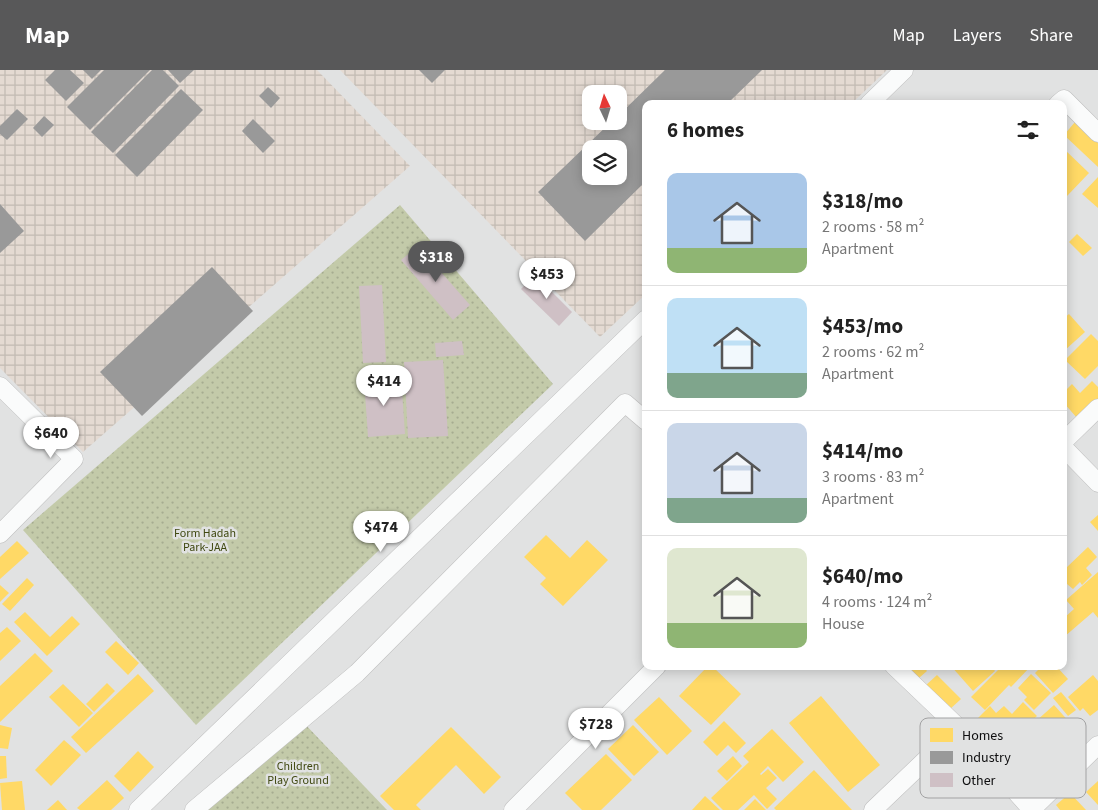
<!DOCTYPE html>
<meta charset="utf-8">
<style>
:root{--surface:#fff;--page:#f6f6f6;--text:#222;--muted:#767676;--line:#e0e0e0;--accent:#585859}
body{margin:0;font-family:"Source Sans 3",sans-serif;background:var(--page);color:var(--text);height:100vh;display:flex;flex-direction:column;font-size:19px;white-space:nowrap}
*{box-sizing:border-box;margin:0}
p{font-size:16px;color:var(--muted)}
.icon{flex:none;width:28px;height:28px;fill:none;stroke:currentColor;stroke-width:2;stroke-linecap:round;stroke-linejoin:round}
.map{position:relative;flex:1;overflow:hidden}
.sheet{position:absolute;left:642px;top:30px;width:425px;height:570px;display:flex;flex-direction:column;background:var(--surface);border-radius:10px;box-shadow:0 2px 12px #0003}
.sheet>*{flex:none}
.needle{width:32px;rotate:356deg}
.buttons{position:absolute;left:582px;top:15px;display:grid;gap:10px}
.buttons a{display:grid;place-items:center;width:45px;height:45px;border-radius:10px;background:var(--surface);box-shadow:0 2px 12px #0003;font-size:25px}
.price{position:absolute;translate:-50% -42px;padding:0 11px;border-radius:18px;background:#fff;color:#222;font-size:16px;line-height:32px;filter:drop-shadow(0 1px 2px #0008)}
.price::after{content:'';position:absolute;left:50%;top:30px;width:15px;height:11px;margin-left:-8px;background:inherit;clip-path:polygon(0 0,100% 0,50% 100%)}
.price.selected{background:var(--accent);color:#fff}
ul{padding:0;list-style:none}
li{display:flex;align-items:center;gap:15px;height:125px;padding:0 25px}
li+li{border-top:1px solid var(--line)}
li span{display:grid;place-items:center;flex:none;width:140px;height:100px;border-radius:10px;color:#555}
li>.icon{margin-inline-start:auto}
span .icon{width:60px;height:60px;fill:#fffc;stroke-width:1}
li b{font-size:21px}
h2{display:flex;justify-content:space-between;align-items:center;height:60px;padding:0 25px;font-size:21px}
header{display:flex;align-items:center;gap:30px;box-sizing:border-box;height:70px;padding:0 25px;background:var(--accent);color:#fff}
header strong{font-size:24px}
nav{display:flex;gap:28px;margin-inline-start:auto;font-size:18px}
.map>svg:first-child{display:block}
.industrial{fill:url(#industrial-grid);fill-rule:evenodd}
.park{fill:url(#park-dots)}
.homes{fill:#ffd966}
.industry{fill:#999;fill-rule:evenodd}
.building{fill:#cfc0c5}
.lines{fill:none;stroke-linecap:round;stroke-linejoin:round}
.minor-casing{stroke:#bebebe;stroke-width:19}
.minor{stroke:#fafbfb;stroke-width:18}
.labels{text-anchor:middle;stroke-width:5;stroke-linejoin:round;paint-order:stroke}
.park-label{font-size:12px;fill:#3f4810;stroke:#e1e2e2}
.key{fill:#e1e2e2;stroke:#a2a2a3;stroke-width:1}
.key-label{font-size:14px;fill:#0e0e0f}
</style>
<header>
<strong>Map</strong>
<nav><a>Map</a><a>Layers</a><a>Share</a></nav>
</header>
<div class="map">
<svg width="1098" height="740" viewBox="0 0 1098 740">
<defs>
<pattern id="industrial-grid" width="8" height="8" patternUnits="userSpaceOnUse" patternTransform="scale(1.25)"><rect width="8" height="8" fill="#e4dad2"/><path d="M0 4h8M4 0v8" fill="none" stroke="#c2bab3"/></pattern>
<pattern id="park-dots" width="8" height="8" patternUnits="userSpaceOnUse" patternTransform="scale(1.25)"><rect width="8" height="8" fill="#c3caa9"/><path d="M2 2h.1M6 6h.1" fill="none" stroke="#a6ac90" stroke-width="1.8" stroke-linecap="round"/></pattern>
</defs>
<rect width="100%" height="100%" fill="#e1e2e2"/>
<g class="industrial">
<polygon points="0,0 317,0 410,96 83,382 0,298"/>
<path d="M340 0H887L851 34H646V224L600 267ZM591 24H619V51H591ZM591 79H619V106H591Z"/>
</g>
<g class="park">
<polygon points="400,135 553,314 196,655 23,460"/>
<polygon points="301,650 387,740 201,740"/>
</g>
<g class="homes">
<polygon points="1075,52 1098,73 1098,97 1064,65"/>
<polygon points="1064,79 1089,103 1067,126 1064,124"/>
<polygon points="1098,107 1098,138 1082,124"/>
<polygon points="1077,164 1092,178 1083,186 1069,172"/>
<polygon points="1069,244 1085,262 1064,281 1064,248"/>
<polygon points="1091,264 1098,271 1098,296 1085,309 1065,290"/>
<polygon points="1092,311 1098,317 1098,329 1077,348 1064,333 1064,322 1072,314 1080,323"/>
<polygon points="1098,445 1098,461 1090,452"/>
<polygon points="546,465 570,488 587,470 608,490 563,536 540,514 546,508 524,487"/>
<polygon points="17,471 29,483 0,509 0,487"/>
<polygon points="1088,477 1097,487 1086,498 1092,505 1082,515 1080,512 1073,519 1067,514 1064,517 1064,496 1066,498"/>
<polygon points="1098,502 1098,548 1093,542 1064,567 1064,548 1074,539 1066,530"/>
<polygon points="27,508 34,515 10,541 2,534"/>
<polygon points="0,515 9,523 0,532"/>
<polygon points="25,542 50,567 72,546 80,554 47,586 14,552"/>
<polygon points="7,557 21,571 0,591 0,563"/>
<polygon points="116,571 139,593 128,605 105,582"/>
<polygon points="35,583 53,601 0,652 0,616"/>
<polygon points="708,596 712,596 741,624 711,655 679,626"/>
<polygon points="908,596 923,596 927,601 919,608"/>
<polygon points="951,596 991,596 995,601 973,621"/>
<polygon points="1002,596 1031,596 1011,617 1009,615 985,640 971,627"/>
<polygon points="1042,596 1056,596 1068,609 1053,623 1035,603"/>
<polygon points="138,604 154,621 86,683 71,667"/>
<polygon points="1031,604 1051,623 1034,640 1024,630 1027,627 1018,618"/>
<polygon points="937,605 961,629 949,640 925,616"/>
<polygon points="1093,605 1098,611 1098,640 1090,646 1083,638 1080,641 1068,627"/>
<polygon points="107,613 115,621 94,642 86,634"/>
<polygon points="63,614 93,643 79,657 49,627"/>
<polygon points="1061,622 1076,640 1068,646 1053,628"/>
<polygon points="821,626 880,695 848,722 789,653"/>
<polygon points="659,627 692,661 667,685 634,650"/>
<polygon points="1023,632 1037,646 1024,658 1026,660 1054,635 1072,655 1044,680 1033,668 1003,696 967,659 990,636 996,643 1004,636 1012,644"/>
<polygon points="724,651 746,673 736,683 728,675 717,686 703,672"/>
<polygon points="0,655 12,658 8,679 0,678"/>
<polygon points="633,655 659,682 634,706 608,679"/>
<polygon points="451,657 501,707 484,724 456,695 416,735 421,740 394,740 380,726"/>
<polygon points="772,659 804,692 783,712 768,696 760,704 761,705 768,699 777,708 766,718 777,729 767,739 754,725 738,740 723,740 711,728 749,692 743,686"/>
<polygon points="64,670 81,685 51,716 35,700"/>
<polygon points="138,681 154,697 130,722 114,706"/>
<polygon points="606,684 632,710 601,740 582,740 565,723"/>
<polygon points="0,686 6,686 7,708 0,709"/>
<polygon points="733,686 742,696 727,711 717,701"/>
<polygon points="814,700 852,740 776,740 774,738"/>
<polygon points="107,710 124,728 111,740 80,740 77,738"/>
<polygon points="22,711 25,740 2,740 0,713"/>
<polygon points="1098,711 1098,735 1086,722"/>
<polygon points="1070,723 1086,740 1060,740 1056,735"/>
<polygon points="705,726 720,740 692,740"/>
<polygon points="755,729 766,740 744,740"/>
<polygon points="58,730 67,740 47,740"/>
</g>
<g class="industry">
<polygon points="55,0 70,0 84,13 66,31 45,10"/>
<polygon points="83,0 101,0 92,9"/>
<polygon points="104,0 150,0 90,60 67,37"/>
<polygon points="152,0 163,0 179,16 113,83 91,62"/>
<polygon points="168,0 194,0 180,13"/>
<polygon points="419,0 445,0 432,13"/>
<path d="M665 0H762L727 34H646V111L585 171 538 122 612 51H619V45ZM591 79H619V106H591Z"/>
<polygon points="268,17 280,28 271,38 259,26"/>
<polygon points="181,19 203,40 137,107 115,85"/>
<polygon points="17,39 28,49 7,70 0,64 0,56"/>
<polygon points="44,46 54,55 42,67 33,58"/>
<polygon points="253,49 275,71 263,83 242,61"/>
<polygon points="0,134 24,161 0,183"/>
<polygon points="212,197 253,241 142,346 100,302"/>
</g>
<g class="building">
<polygon points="418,176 470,235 453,250 401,190"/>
<polygon points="535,205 572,242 559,256 521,219"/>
<polygon points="382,215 386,292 363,293 359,216"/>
<polygon points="462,271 464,285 436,287 435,273"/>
<polygon points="443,290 448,366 408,368 404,292"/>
<polygon points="401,306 405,364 368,367 364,309"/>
</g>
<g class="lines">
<g class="minor-casing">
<g id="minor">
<polyline points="869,34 904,0"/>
<polyline points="1058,34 1064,29 1098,63"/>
<polyline points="0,316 74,389 0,464"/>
<polyline points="1064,371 1098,338"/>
<polyline points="1064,378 1098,413"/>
<polyline points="894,596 959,658 1032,740"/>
<polyline points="138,740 646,249"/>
<polyline points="194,740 357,603 625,333 646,351"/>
<polyline points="513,740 657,596"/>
<polyline points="873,740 959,658"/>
<polyline points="1031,740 1098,675"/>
</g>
</g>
<use href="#minor" class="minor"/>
</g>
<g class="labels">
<g class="park-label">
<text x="205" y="467">Form Hadah<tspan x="205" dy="14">Park-JAA</tspan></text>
<text x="298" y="700">Children<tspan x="298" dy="14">Play Ground</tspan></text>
</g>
</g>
<rect x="920" y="648" width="166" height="80" rx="8" class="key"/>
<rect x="930" y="658" width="23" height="14" fill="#ffd966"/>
<rect x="930" y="681" width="23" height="13" fill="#999"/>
<rect x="930" y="703" width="23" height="14" fill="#cfc0c5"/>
<g class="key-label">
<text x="962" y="670">Homes</text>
<text x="962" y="692">Industry</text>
<text x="962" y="715">Other</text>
</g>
</svg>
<div class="buttons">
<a><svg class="needle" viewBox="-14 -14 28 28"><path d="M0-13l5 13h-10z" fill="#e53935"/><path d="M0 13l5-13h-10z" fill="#767676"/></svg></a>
<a><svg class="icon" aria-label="layers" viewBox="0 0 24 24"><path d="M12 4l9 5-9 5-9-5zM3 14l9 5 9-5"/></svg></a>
</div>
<b class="price selected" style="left:436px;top:213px">$318</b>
<b class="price" style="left:547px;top:230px">$453</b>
<b class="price" style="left:384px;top:337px">$414</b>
<b class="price" style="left:51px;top:389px">$640</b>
<b class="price" style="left:381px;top:483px">$474</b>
<b class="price" style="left:596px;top:680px">$728</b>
<section class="sheet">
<h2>6 homes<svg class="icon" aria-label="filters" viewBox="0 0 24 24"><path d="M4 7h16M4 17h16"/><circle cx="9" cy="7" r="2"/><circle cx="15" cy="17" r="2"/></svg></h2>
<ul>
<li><span style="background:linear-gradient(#a9c7e8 75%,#8fb573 0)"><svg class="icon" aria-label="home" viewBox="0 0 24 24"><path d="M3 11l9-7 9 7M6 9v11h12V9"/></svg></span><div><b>$318/mo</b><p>2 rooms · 58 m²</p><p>Apartment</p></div></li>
<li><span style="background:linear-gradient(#bfe0f5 75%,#7fa58c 0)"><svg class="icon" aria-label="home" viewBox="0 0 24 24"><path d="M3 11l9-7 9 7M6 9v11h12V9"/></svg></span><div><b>$453/mo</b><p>2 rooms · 62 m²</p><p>Apartment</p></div></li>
<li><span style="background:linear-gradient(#c9d6e8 75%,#7fa58c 0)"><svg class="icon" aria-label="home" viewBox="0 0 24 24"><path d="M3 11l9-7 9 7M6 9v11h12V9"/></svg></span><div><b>$414/mo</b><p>3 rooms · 83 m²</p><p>Apartment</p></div></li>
<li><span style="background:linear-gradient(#dfe7d0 75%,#8fb573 0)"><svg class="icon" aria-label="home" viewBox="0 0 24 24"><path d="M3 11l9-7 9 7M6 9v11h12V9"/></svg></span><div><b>$640/mo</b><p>4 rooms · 124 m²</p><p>House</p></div></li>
</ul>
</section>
</div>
